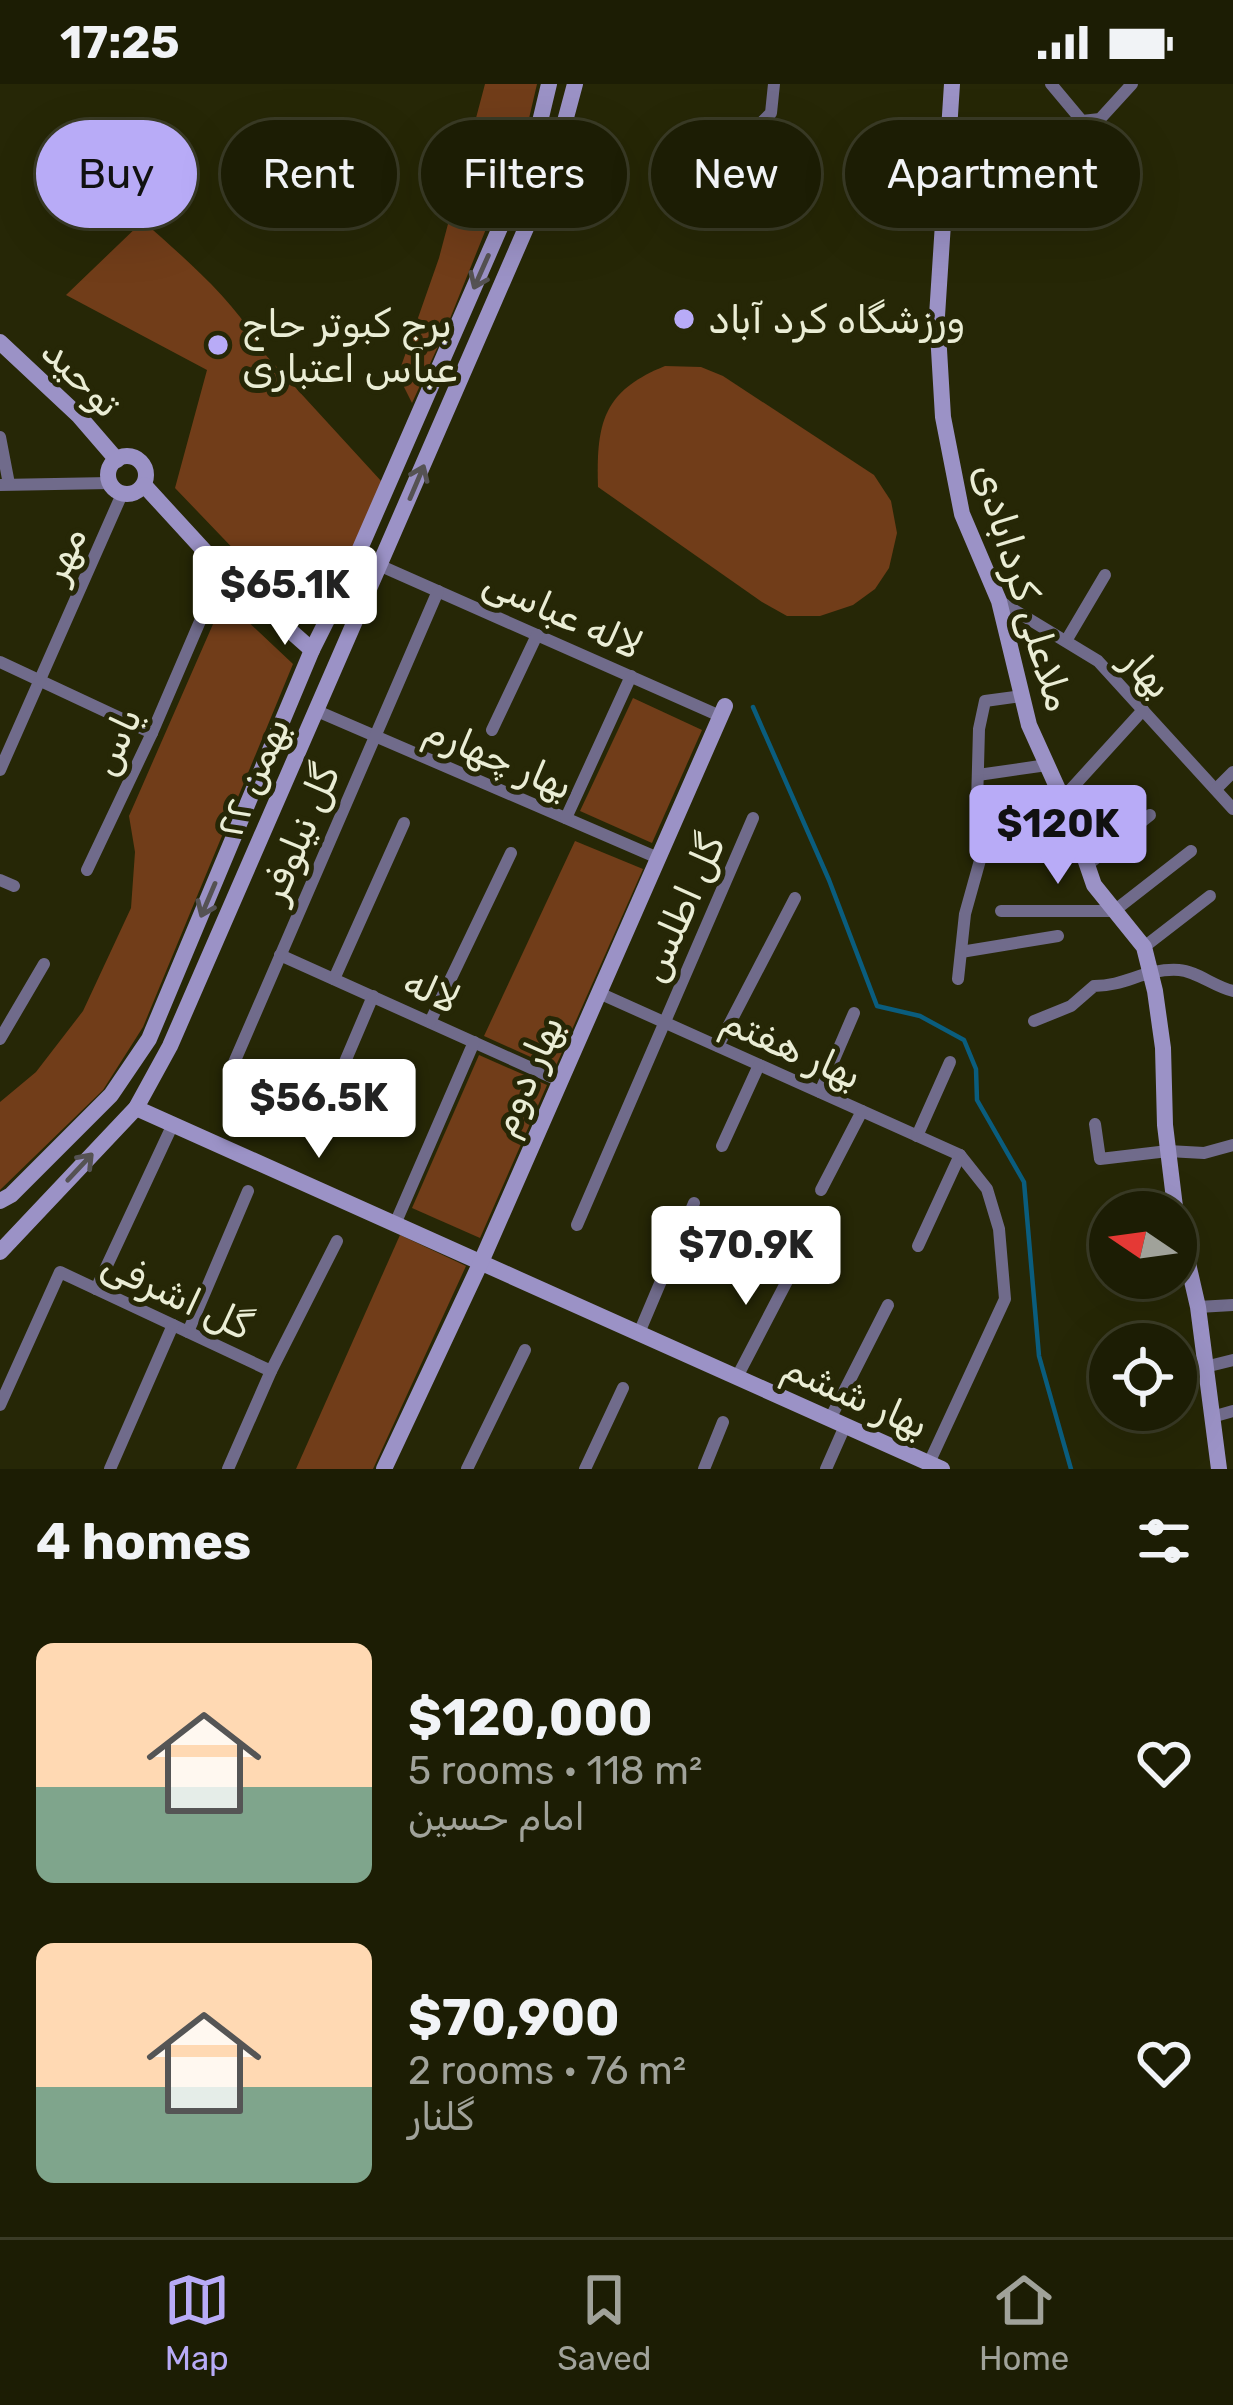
<!DOCTYPE html>
<meta charset="utf-8">
<style>
:root{--surface:#1c1d04;--page:#25260e;--text:#f1f3f6;--muted:#a0a29a;--line:#3a3b26;--accent:#b8abf7}
body{margin:0;font-family:Rubik,Cairo,sans-serif;background:var(--page);color:var(--text);height:100vh;display:flex;flex-direction:column;font-size:45px;white-space:nowrap}
*{box-sizing:border-box;margin:0}
p{font-size:39px;color:var(--muted)}
.icon{flex:none;width:66px;height:66px;fill:none;stroke:currentColor;stroke-width:2;stroke-linecap:round;stroke-linejoin:round}
.map{position:relative;height:1385px;overflow:hidden}
.sheet{display:flex;flex-direction:column;background:var(--surface);flex:1}
.sheet>*{flex:none}
.hud{position:absolute;left:36px;top:36px;width:1161px;height:108px;display:flex;gap:24px}
.needle{width:78px;rotate:283deg}
.fabs{position:absolute;left:1089px;top:1107px;display:grid;gap:24px}
.fabs a{display:grid;place-items:center;width:108px;height:108px;border-radius:50%;background:var(--surface);box-shadow:0 12px 48px #0002,0 0 0 3px var(--line);font-size:60px}
.price{position:absolute;translate:-50% -102px;padding:0 27px;border-radius:12px;background:#fff;color:#222;font-size:39px;line-height:78px;filter:drop-shadow(0 3px 6px #0008)}
.price::after{content:'';position:absolute;left:50%;top:72px;width:36px;height:27px;margin-left:-18px;background:inherit;clip-path:polygon(0 0,100% 0,50% 100%)}
.price.active{background:var(--accent);color:#111}
ul{padding:0;list-style:none}
li{display:flex;align-items:center;gap:36px;height:300px;padding:0 36px}
li span{display:grid;place-items:center;flex:none;width:336px;height:240px;border-radius:18px;color:#555}
li>.icon{margin-inline-start:auto}
span .icon{width:144px;height:144px;fill:#fffc;stroke-width:1}
li b{font-size:51px}
h2{display:flex;justify-content:space-between;align-items:center;height:144px;padding:0 36px;font-size:51px}
.chip{padding:0 42px;border-radius:54px;background:var(--surface);box-shadow:0 12px 48px #0002,0 0 0 3px var(--line);font-size:42px;line-height:108px}
.chip.active{background:var(--accent);color:#111}
.status{display:flex;justify-content:space-between;align-items:center;height:84px;padding:0 60px;background:var(--surface);direction:ltr}
.status svg{height:33px;fill:currentColor}
.tabs{display:flex;justify-content:space-around;align-items:center;height:168px;border-top:3px solid var(--line);background:var(--surface);font-size:33px;color:var(--muted)}
.tabs a{display:grid;justify-items:center;gap:6px}
.tabs .active{color:var(--accent)}
.map>svg:first-child{display:block}
.green{fill:#713d19}
.lines{fill:none;stroke-linecap:round;stroke-linejoin:round}
.stream{stroke:#0a5d7e;stroke-width:4.5}
.street{stroke:#706b8b;stroke-width:12}
.secondary{stroke:#9b92c6;stroke-width:16}
.oneway{stroke:#555253}
.poi-dot{fill:#b8abf7;stroke:#262706;stroke-width:4.5}
.labels{text-anchor:middle;stroke-width:10;stroke-linejoin:round;paint-order:stroke}
.poi-label{font-size:39px;fill:#eaedd5;stroke:#262706;text-anchor:start}
.street-label{font-size:39px;fill:#eaedd5;stroke:#262706}
</style>
<div class="status"><b>17:25</b><svg viewBox="0 0 49 12"><path d="M0 12V9h3v3zM5 12V6h3v6zM10 12V3h3v9zM15 12V0h3v12zM26 1h20v11H26zM47 4h2v5h-2z"/></svg></div>
<div class="map">
<svg width="1233" height="1385" viewBox="0 0 1233 1385">
<rect width="100%" height="100%" fill="#262706"/>
<g class="green">
<polygon points="485,0 537,0 527,43 445,247 412,319 398,291 439,174"/>
<path d="M143 137C184 174 237 218 262 267L382 398 328 525 294 528 175 404 207 286 66 211Z"/>
<path d="M665 282 701 283 723 292 874 391 891 417 897 449 889 484 875 505 853 521 820 532H787L762 518 598 403C596 339 603 307 665 282Z"/>
<polygon points="224,515 293,580 143,943 103,1006 0,1106 0,1018 36,988 83,927 131,824 135,768 129,732"/>
<polygon points="633,614 702,646 652,759 580,727"/>
<polygon points="575,757 643,785 555,984 484,952"/>
<polygon points="479,971 547,1001 480,1154 412,1124"/>
<polygon points="400,1151 466,1182 373,1385 296,1385"/>
</g>
<g class="lines">
<polyline class="stream" points="753,623 829,796 877,922 920,932 964,956 976,985 977,1016 1024,1098 1039,1272 1071,1385"/>
<g class="street">
<polyline points="1051,0 1082,37 1100,35 1132,0"/>
<polyline points="761,39 771,29 774,0"/>
<polyline points="0,353 9,400"/>
<polyline points="0,401 110,399"/>
<polyline points="381,482 720,632"/>
<polyline points="999,517 1098,577 1233,725"/>
<polyline points="1066,557 1105,491"/>
<polyline points="0,578 152,649"/>
<polyline points="317,627 658,774"/>
<polyline points="492,646 537,551"/>
<polyline points="0,686 122,410"/>
<polyline points="978,691 1047,681"/>
<polyline points="1216,705 1233,688"/>
<polyline points="1062,715 1143,626"/>
<polyline points="566,734 631,592"/>
<polyline points="1011,773 1082,770"/>
<polyline points="1086,782 1150,731"/>
<polyline points="87,786 152,649 222,486"/>
<polyline points="0,796 14,802"/>
<polyline points="1001,827 1114,827 1191,767"/>
<polyline points="1144,863 1210,812"/>
<polyline points="961,868 1058,852"/>
<polyline points="280,871 560,997"/>
<polyline points="334,895 404,739"/>
<polyline points="958,895 965,830 982,769 977,720 979,645 985,617 1022,612"/>
<polyline points="599,909 960,1071 987,1105 999,1145 1005,1215 929,1379"/>
<path d="M1034 937 1071 922 1094 902C1127 902 1144 884 1179 886 1196 887 1215 903 1233 907"/>
<polyline points="430,938 511,769"/>
<polyline points="0,955 44,880"/>
<polyline points="718,962 795,814"/>
<polyline points="230,988 438,507"/>
<polyline points="820,1008 854,929"/>
<polyline points="1095,1040 1100,1075 1168,1067 1204,1069 1233,1061"/>
<polyline points="316,1046 373,912"/>
<polyline points="917,1052 950,978"/>
<polyline points="722,1062 759,981"/>
<polyline points="821,1106 862,1027"/>
<polyline points="395,1140 474,958"/>
<polyline points="577,1141 753,734"/>
<polyline points="918,1162 960,1071"/>
<polyline points="96,1205 173,1040"/>
<polyline points="1198,1223 1233,1221"/>
<polyline points="188,1248 248,1107"/>
<polyline points="639,1249 694,1119"/>
<polyline points="1205,1283 1233,1276"/>
<polyline points="737,1293 798,1176"/>
<polyline points="0,1321 60,1188 271,1287"/>
<polyline points="1212,1333 1233,1327"/>
<polyline points="830,1335 888,1221"/>
<polyline points="110,1385 173,1241"/>
<polyline points="228,1385 271,1287 337,1157"/>
<polyline points="467,1385 525,1266"/>
<polyline points="585,1385 623,1304"/>
<polyline points="704,1385 723,1338"/>
<polyline points="826,1385 845,1342"/>
</g>
<g class="secondary">
<polyline points="952,0 937,232 943,333 962,430 999,517 1029,641 1071,734 1094,801 1144,863 1155,907 1163,964 1165,1041 1175,1123 1198,1223 1219,1385"/>
<polyline points="0,258 79,332 117,376"/>
<circle cx="127" cy="391" r="19"/>
<polyline points="144,401 222,486 312,566"/>
<polyline points="136,1024 942,1385"/>
<polyline points="0,1117 11,1111 111,1011 149,955 312,566 342,506 516,107 538,46 549,0"/>
<polyline points="0,1168 136,1024 170,962 553,82 575,0"/>
<polyline points="384,1385 481,1178 725,622"/>
</g>
</g>
<defs><path id="oneway-shaft" d="M-6 0H5M1.5-3L5.5 0L1.5 3" fill="none" stroke-width="1.6" stroke-linecap="round" stroke-linejoin="round" transform="scale(3)"/></defs>
<g class="oneway">
<use href="#oneway-shaft" transform="translate(481 188) rotate(114)"/>
<use href="#oneway-shaft" transform="translate(417 398) rotate(-67)"/>
<use href="#oneway-shaft" transform="translate(208 816) rotate(113)"/>
<use href="#oneway-shaft" transform="translate(80 1083) rotate(-47)"/>
</g>
<g class="poi-dot">
<circle cx="684" cy="235" r="12"/>
<circle cx="218" cy="261" r="12"/>
</g>
<g class="labels">
<g class="poi-label">
<text x="708" y="249">ورزشگاه کرد آباد</text>
<text x="242" y="253">برج کبوتر حاج<tspan x="242" dy="45">عباس اعتباری</tspan></text>
</g>
<g class="street-label">
<text transform="translate(82 293) rotate(45)" y="14">توحید</text>
<text transform="translate(63 470) rotate(-66)" y="14">مهر</text>
<text transform="translate(1024 503) rotate(73)" y="14">ملاعلی کردابادی</text>
<text transform="translate(563 529) rotate(24)" y="14">لاله عباسی</text>
<text transform="translate(1148 588) rotate(47)" y="14">بهار</text>
<text transform="translate(115 657) rotate(-65)" y="14">یاس</text>
<text transform="translate(499 673) rotate(23)" y="14">بهار چهارم</text>
<text transform="translate(252 693) rotate(-66)" y="14">۲۲ بهمن</text>
<text transform="translate(299 749) rotate(-67)" y="14">گل نیلوفر</text>
<text transform="translate(681 824) rotate(-66)" y="14">گل اطلس</text>
<text transform="translate(432 906) rotate(24)" y="14">لاله</text>
<text transform="translate(792 963) rotate(24)" y="14">بهار هفتم</text>
<text transform="translate(526 991) rotate(-66)" y="14">بهار دوم</text>
<text transform="translate(177 1210) rotate(25)" y="14">گل اشرفی</text>
<text transform="translate(856 1311) rotate(24)" y="14">بهار ششم</text>
</g>
</g>
</svg>
<div class="fabs">
<a><svg class="needle" viewBox="-14 -14 28 28"><path d="M0-13l5 13h-10z" fill="#e53935"/><path d="M0 13l5-13h-10z" fill="#a0a29a"/></svg></a>
<a><svg class="icon" aria-label="locate" viewBox="0 0 24 24"><circle cx="12" cy="12" r="6"/><path d="M12 2v4M12 18v4M2 12h4M18 12h4"/></svg></a>
</div>
<b class="price" style="left:285px;top:564px">$65.1K</b>
<b class="price active" style="left:1058px;top:803px">$120K</b>
<b class="price" style="left:319px;top:1077px">$56.5K</b>
<b class="price" style="left:746px;top:1224px">$70.9K</b>
<div class="hud">
<a class="chip active">Buy</a>
<a class="chip">Rent</a>
<a class="chip">Filters</a>
<a class="chip">New</a>
<a class="chip">Apartment</a>
</div>
</div>
<section class="sheet">
<h2>4 homes<svg class="icon" aria-label="filters" viewBox="0 0 24 24"><path d="M4 7h16M4 17h16"/><circle cx="9" cy="7" r="2"/><circle cx="15" cy="17" r="2"/></svg></h2>
<ul>
<li><span style="background:linear-gradient(#ffd9b3 60%,#7fa58c 0)"><svg class="icon" aria-label="home" viewBox="0 0 24 24"><path d="M3 11l9-7 9 7M6 9v11h12V9"/></svg></span><div><b>$120,000</b><p>5 rooms · 118 m²</p><p>امام حسین</p></div><svg class="icon" aria-label="heart" viewBox="0 0 24 24"><path d="M12 20l-8-8c-3-5 5-10 8-4 3-6 11-1 8 4z"/></svg></li>
<li><span style="background:linear-gradient(#ffd9b3 60%,#7fa58c 0)"><svg class="icon" aria-label="home" viewBox="0 0 24 24"><path d="M3 11l9-7 9 7M6 9v11h12V9"/></svg></span><div><b>$70,900</b><p>2 rooms · 76 m²</p><p>گلنار</p></div><svg class="icon" aria-label="heart" viewBox="0 0 24 24"><path d="M12 20l-8-8c-3-5 5-10 8-4 3-6 11-1 8 4z"/></svg></li>
</ul>
</section>
<nav class="tabs">
<a class="active"><svg class="icon" aria-label="map" viewBox="0 0 24 24"><path d="M3 6l6-2 6 2 6-2v14l-6 2-6-2-6 2zM9 4v14M15 6v14"/></svg>Map</a>
<a><svg class="icon" aria-label="saved" viewBox="0 0 24 24"><path d="M7 4h10v16l-5-4-5 4z"/></svg>Saved</a>
<a><svg class="icon" aria-label="home" viewBox="0 0 24 24"><path d="M3 11l9-7 9 7M6 9v11h12V9"/></svg>Home</a>
</nav>
